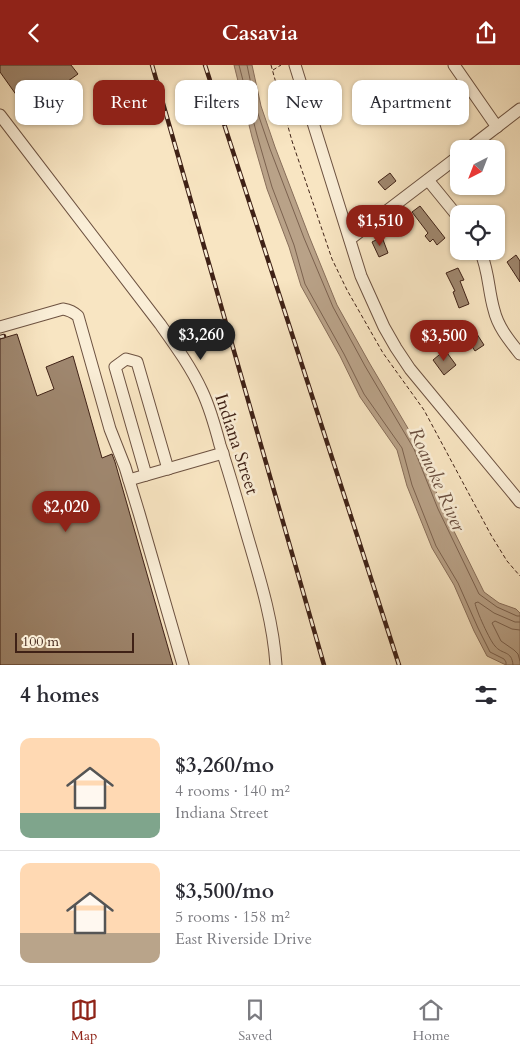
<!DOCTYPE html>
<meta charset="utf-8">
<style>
:root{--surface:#fff;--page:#f2f2f3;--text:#2b2b33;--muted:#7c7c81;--line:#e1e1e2;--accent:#8f2418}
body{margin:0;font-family:Cardo,serif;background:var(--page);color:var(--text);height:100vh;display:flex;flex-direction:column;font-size:19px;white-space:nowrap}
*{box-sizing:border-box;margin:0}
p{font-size:16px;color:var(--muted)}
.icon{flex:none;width:28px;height:28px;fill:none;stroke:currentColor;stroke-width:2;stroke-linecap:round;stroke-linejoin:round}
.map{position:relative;height:600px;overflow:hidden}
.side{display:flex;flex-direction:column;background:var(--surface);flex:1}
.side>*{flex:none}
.top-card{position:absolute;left:15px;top:15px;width:490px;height:45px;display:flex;gap:10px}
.needle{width:32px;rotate:222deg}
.buttons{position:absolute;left:450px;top:75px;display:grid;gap:10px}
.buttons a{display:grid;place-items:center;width:55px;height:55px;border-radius:10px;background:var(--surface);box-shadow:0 1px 4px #0004;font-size:25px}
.scale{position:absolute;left:15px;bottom:12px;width:119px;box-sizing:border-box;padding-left:5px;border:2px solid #3f2116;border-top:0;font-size:14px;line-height:18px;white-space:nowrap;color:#3f2116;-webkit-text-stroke:4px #faeed7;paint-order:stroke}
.price{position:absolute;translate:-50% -42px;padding:0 11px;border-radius:18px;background:var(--accent);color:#fff;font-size:16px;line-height:32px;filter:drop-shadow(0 1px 2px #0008)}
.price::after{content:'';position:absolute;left:50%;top:30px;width:15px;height:11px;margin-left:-8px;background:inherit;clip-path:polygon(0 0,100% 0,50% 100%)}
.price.selected{background:#222;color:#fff}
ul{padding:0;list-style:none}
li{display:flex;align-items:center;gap:15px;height:125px;padding:0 20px}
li+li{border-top:1px solid var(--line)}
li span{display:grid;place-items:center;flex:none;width:140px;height:100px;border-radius:10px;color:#555}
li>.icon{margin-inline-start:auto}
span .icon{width:60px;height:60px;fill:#fffc;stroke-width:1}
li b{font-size:21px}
h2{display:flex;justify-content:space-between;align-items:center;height:60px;padding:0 20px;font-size:21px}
.tag{padding:0 18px;border-radius:10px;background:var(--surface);box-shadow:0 1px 4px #0004;font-size:18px;line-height:45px}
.tag.selected{background:var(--accent);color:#fff}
header{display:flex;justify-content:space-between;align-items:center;height:65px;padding:0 20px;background:var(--accent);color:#fff;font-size:22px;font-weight:700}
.dock{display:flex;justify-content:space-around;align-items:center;height:70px;border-top:1px solid var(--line);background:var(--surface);font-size:14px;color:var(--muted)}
.dock a{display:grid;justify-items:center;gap:2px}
.dock .selected{color:var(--accent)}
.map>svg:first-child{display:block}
.water{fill:#b9a288;stroke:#886e5a}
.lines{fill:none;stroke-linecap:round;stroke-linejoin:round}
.shore{stroke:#7c624f;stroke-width:1}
.building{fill:#9f876f;stroke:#3f2116}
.minor-casing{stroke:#6d5241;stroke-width:13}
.path{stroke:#3f2116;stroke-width:1;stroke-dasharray:4 2.5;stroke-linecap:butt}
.minor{stroke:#faeed7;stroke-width:11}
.rail-casing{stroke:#3f2116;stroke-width:4.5}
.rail{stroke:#faeed7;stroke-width:2.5;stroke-dasharray:8;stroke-linecap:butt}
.labels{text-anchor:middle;stroke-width:5;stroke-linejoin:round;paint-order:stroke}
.street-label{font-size:18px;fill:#3f2116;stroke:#faeed7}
.water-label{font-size:19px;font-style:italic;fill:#6a4e3e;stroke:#faeed7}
</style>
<header><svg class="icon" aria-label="back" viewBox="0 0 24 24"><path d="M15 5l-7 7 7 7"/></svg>Casavia<svg class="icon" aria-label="share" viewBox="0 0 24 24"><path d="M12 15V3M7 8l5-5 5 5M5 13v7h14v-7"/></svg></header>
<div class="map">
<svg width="520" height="600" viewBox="0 0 520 600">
<rect width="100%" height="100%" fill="#f8e5c2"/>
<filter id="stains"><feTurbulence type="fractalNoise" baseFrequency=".004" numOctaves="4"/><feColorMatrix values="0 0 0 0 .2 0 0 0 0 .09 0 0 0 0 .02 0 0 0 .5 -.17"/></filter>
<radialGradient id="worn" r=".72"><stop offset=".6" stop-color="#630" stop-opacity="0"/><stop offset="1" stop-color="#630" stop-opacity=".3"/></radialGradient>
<polygon class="water" points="234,0 252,0 261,41 275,82 309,171 337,240 370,299 419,382 442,442 484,527 499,538 516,544 520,548 520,600 506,600 487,591 474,566 454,520 432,483 407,421 397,385 360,332 340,291 301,221 289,182 267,124 252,72"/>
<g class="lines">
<g class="shore">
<polyline points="239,0 257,70 272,122 294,180 305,219 344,289 364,329 402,383 412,420 436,481 458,518 478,563 490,587 504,594 506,597 506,600"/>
<polyline points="247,0 256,43 270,84 304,173 333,242 365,301 414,384 438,444 479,529 497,542 517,551 520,551"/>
<polyline points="520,565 512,564 495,556 492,558 501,576 514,585 518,589 520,596"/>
<path d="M513 600C512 585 502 590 495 581 490 576 476 545 475 538L478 537 494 548 515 557H520"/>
</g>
</g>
<g class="building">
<polygon points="0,0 71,0 78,9 27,45 0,7"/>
<polygon points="390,108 396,116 385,125 378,117"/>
<polygon points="420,141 445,173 437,180 433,174 430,177 425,171 428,168 412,147"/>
<polygon points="382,172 388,188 379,192 372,177"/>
<polygon points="516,190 520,196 520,217 507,197"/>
<polygon points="458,203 464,215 460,216 469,239 459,243 453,227 455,226 446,208"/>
<polygon points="475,266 484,280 475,286 466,272"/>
<polygon points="17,269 37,331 54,324 46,302 73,291 102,393 112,389 115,397 173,600 0,600 0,274"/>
<polygon points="445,285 456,300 444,310 433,295"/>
</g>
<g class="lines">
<g class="minor-casing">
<g id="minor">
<polyline points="295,0 361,211 384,262 396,283 410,304 520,437"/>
<polyline points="454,0 497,62"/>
<path d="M0 50 160 259C175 280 191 302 202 326 210 343 215 361 220 380 229 407 237 435 245 463 258 508 273 553 276 600"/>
<polyline points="468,84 520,44"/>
<polyline points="428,115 459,153"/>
<polyline points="350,174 459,91"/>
<path d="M480 186C489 205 488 225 494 245 498 262 509 275 520 289"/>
<path d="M0 262 63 244C70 245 73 247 78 251L110 364 125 402 139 448 183 600"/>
<polyline points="146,410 115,302 126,294 137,297 168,404"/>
<polyline points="129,415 223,388"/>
</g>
</g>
<g class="path">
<polyline points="271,0 292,76 332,194 347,225 383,288 424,345 491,470 507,496 520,511"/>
<polyline points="273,5 281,0"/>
</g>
<use href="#minor" class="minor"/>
<g class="rail-casing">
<g id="rail">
<polyline points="152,0 324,600"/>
<polyline points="205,0 399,600"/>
<polyline points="0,272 4,271"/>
</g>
</g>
<use href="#rail" class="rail"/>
</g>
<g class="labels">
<g class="street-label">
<text transform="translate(237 379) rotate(72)" y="6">Indiana Street</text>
</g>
<g class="water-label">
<text transform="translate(438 414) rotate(66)" y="7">Roanoke River</text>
</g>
</g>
<rect width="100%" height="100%" filter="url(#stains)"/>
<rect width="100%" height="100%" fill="url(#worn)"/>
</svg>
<div class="buttons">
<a><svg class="needle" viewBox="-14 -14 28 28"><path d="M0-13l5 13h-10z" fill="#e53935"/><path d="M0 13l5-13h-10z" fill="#7c7c81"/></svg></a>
<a><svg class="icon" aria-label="locate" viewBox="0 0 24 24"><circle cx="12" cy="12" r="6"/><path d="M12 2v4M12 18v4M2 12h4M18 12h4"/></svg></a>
</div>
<div class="scale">100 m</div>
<b class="price" style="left:380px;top:182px">$1,510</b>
<b class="price selected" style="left:201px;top:296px">$3,260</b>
<b class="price" style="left:444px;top:297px">$3,500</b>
<b class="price" style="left:66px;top:468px">$2,020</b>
<div class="top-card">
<a class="tag">Buy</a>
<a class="tag selected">Rent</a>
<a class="tag">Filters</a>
<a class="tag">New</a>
<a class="tag">Apartment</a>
</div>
</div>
<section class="side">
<h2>4 homes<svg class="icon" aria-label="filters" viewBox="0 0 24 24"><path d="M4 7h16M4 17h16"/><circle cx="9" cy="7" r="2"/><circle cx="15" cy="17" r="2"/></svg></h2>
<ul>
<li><span style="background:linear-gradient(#ffd9b3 75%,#7fa58c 0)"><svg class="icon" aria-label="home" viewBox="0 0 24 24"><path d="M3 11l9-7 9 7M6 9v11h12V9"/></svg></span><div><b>$3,260/mo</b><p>4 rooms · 140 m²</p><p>Indiana Street</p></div></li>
<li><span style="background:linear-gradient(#ffd9b3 70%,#b9a48a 0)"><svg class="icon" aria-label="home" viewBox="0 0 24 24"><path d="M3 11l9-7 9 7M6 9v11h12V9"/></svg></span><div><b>$3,500/mo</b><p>5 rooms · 158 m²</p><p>East Riverside Drive</p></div></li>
</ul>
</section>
<nav class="dock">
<a class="selected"><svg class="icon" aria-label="map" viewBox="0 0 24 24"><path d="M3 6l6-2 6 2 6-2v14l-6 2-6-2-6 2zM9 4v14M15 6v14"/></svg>Map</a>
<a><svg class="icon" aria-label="saved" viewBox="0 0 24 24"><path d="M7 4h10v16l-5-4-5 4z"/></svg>Saved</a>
<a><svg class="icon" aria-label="home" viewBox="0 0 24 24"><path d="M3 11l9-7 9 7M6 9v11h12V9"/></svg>Home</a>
</nav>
